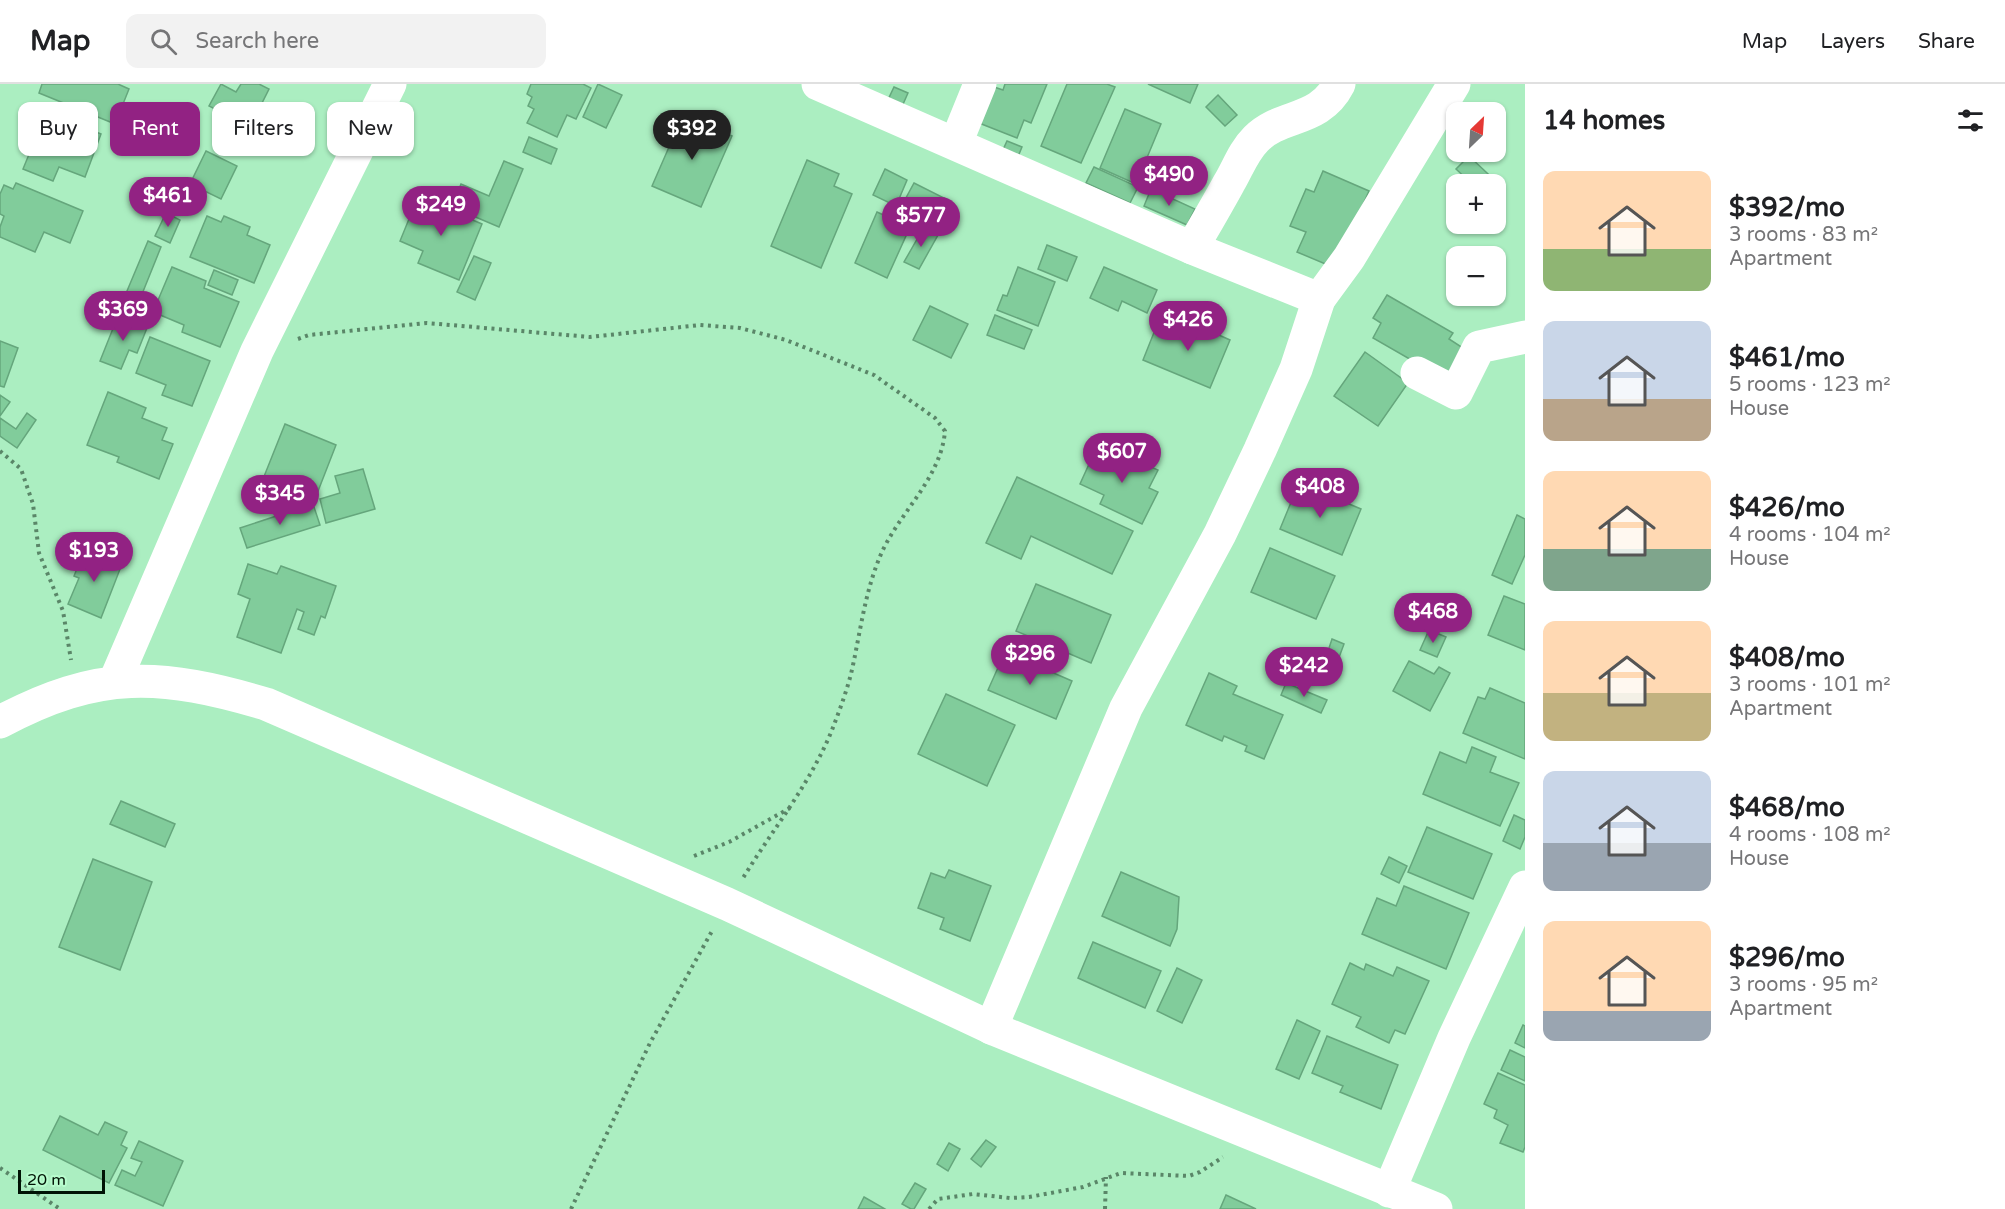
<!DOCTYPE html>
<meta charset="utf-8">
<style>
:root{--surface:#fff;--page:#f2f2f2;--text:#202124;--muted:#757577;--line:#e0e0e0;--accent:#922283}
body{margin:0;font-family:"Varela Round",sans-serif;background:var(--page);color:var(--text);height:100vh;display:flex;flex-direction:column;font-size:22px;white-space:nowrap}
*{box-sizing:border-box;margin:0}
p{font-size:20px;color:var(--muted)}
.icon{flex:none;width:33px;height:33px;fill:none;stroke:currentColor;stroke-width:2;stroke-linecap:round;stroke-linejoin:round}
.map{position:relative;flex:1;overflow:hidden}
.sheet{display:flex;flex-direction:column;background:var(--surface);width:480px}
.sheet>*{flex:none}
.guide{position:absolute;left:18px;top:18px;width:570px;height:54px;display:flex;gap:12px}
.needle{width:39px;rotate:25deg}
.controls{position:absolute;left:1446px;top:18px;display:grid;gap:12px}
.controls a{display:grid;place-items:center;width:60px;height:60px;border-radius:12px;background:var(--surface);box-shadow:0 2px 4px #0004;font-size:30px}
.scale{position:absolute;left:18px;bottom:15px;width:87px;box-sizing:border-box;padding-left:6px;border:3px solid #001305;border-top:0;font-size:16px;line-height:21px;white-space:nowrap;color:#001305;-webkit-text-stroke:4px #b8fcce;paint-order:stroke}
.price{position:absolute;translate:-50% -51px;padding:0 14px;border-radius:21px;background:var(--accent);color:#fff;font-size:20px;line-height:39px;filter:drop-shadow(0 2px 3px #0008)}
.price::after{content:'';position:absolute;left:50%;top:36px;width:18px;height:14px;margin-left:-9px;background:inherit;clip-path:polygon(0 0,100% 0,50% 100%)}
.price.on{background:#222;color:#fff}
ul{padding:0;list-style:none}
li{display:flex;align-items:center;gap:18px;height:150px;padding:0 18px}
li span{display:grid;place-items:center;flex:none;width:168px;height:120px;border-radius:12px;color:#555}
li>.icon{margin-inline-start:auto}
span .icon{width:72px;height:72px;fill:#fffc;stroke-width:1}
li b{font-size:26px}
h2{display:flex;justify-content:space-between;align-items:center;height:72px;padding:0 18px;font-size:26px}
.tag{padding:0 21px;border-radius:12px;background:var(--surface);box-shadow:0 2px 4px #0004;font-size:21px;line-height:54px}
.tag.on{background:var(--accent);color:#fff}
header{display:flex;align-items:center;gap:36px;box-sizing:border-box;height:84px;padding:0 30px;background:var(--surface);border-bottom:2px solid var(--line)}
header strong{font-size:28px}
nav{display:flex;gap:33px;margin-inline-start:auto;font-size:21px}
.search{width:420px;height:54px;background:var(--page);display:flex;align-items:center;gap:15px;box-sizing:border-box;padding:0 21px;border-radius:12px;color:var(--muted);font-size:22px}
main{display:flex;flex:1;min-height:0}
.map>svg:first-child{display:block}
.building{fill:#81cc9b;stroke:#65a67c;stroke-width:1.5}
.lines{fill:none;stroke-linecap:round;stroke-linejoin:round}
.path{stroke:#5a8668;stroke-width:4;stroke-dasharray:3 4.5;stroke-linecap:butt}
.minor{stroke:#fff;stroke-width:33}
</style>
<header>
<strong>Map</strong>
<div class="search"><svg class="icon" aria-label="search" viewBox="0 0 24 24"><circle cx="10" cy="10" r="6"/><path d="M15 15l6 6"/></svg>Search here</div>
<nav><a>Map</a><a>Layers</a><a>Share</a></nav>
</header>
<main>
<div class="map">
<svg width="1525" height="1125" viewBox="0 0 1525 1125">
<rect width="100%" height="100%" fill="#abeec1"/>
<g class="building">
<polygon points="42,0 118,0 129,5 115,40 39,9"/>
<polygon points="221,0 236,8 241,0 259,0 269,5 250,43 209,22"/>
<polygon points="531,0 583,0 591,4 576,35 567,31 557,53 527,39 534,25 528,22 532,13 527,10"/>
<polygon points="598,0 622,11 606,44 583,33"/>
<polygon points="1005,0 1047,0 1031,39 1024,36 1017,54 979,39 994,3 1003,6"/>
<polygon points="1067,0 1107,0 1115,3 1081,79 1041,62"/>
<polygon points="1148,0 1198,0 1190,19"/>
<polygon points="894,3 908,9 900,27 886,20"/>
<polygon points="1218,11 1237,31 1225,42 1206,23"/>
<polygon points="36,25 101,50 85,93 59,83 53,97 23,85 32,63 23,59"/>
<polygon points="1125,25 1161,40 1136,100 1100,84"/>
<polygon points="683,31 732,52 701,123 652,102"/>
<polygon points="529,53 557,65 551,80 523,68"/>
<polygon points="1007,57 1022,63 1017,75 1002,68"/>
<polygon points="206,67 237,82 221,115 190,100"/>
<polygon points="1469,72 1504,105 1496,113 1496,100 1472,100 1456,85"/>
<polygon points="807,76 839,90 834,102 852,110 821,184 771,162"/>
<polygon points="504,77 523,85 499,143 452,123 461,100 489,112"/>
<polygon points="1094,83 1138,103 1130,119 1086,99"/>
<polygon points="885,85 907,96 896,122 873,111"/>
<polygon points="1323,87 1369,107 1335,184 1297,168 1306,148 1290,142 1306,105 1314,108"/>
<polygon points="16,99 83,127 70,159 44,148 35,168 0,153 0,143 4,132 0,130 0,110 4,101 13,105"/>
<polygon points="914,99 948,116 935,142 900,125"/>
<polygon points="1151,105 1195,125 1187,141 1144,122"/>
<polygon points="418,113 482,140 459,196 418,179 423,167 400,157"/>
<polygon points="877,128 910,143 887,194 855,179"/>
<polygon points="166,129 180,136 170,159 155,152"/>
<polygon points="207,132 221,138 224,132 250,143 247,151 270,161 254,199 190,173"/>
<polygon points="924,143 938,151 919,185 904,178"/>
<polygon points="148,157 161,163 138,220 150,225 145,237 119,226"/>
<polygon points="1047,161 1077,173 1067,197 1038,185"/>
<polygon points="474,172 491,179 475,216 457,208"/>
<polygon points="172,183 206,197 204,204 239,218 220,263 182,248 184,241 153,228"/>
<polygon points="1018,183 1055,198 1038,242 997,226 1003,211 1007,212"/>
<polygon points="1104,183 1157,206 1147,229 1122,217 1118,227 1090,214"/>
<polygon points="214,186 238,196 232,211 208,201"/>
<polygon points="1387,211 1453,249 1449,255 1463,264 1448,290 1427,285 1373,254 1381,239 1373,234"/>
<polygon points="930,222 968,240 951,274 913,256"/>
<polygon points="995,231 1032,246 1024,265 987,251"/>
<polygon points="118,232 147,244 137,269 129,266 121,285 100,277"/>
<polygon points="1178,233 1230,256 1210,304 1143,276 1155,246 1170,252"/>
<polygon points="150,253 210,277 192,322 162,311 166,301 136,289"/>
<polygon points="0,257 18,264 4,303 0,302"/>
<polygon points="1365,268 1408,299 1378,342 1334,312"/>
<polygon points="108,308 146,324 142,334 167,344 162,356 173,360 159,395 117,378 119,373 87,361"/>
<polygon points="0,311 10,318 0,332"/>
<polygon points="27,329 36,336 17,364 0,352 0,334 16,345"/>
<polygon points="285,340 336,361 313,420 261,400"/>
<polygon points="1114,366 1158,386 1149,404 1158,408 1142,440 1100,420 1104,411 1080,400 1095,367 1110,375"/>
<polygon points="363,385 375,425 326,439 320,415 340,409 335,392"/>
<polygon points="1017,393 1133,447 1112,490 1031,452 1021,475 986,459"/>
<polygon points="1299,399 1361,425 1342,471 1280,445"/>
<polygon points="313,420 320,441 247,464 240,444"/>
<polygon points="1517,431 1525,435 1525,471 1512,500 1492,491"/>
<polygon points="1270,464 1335,492 1316,535 1251,508"/>
<polygon points="85,465 122,480 101,534 68,520 79,494 74,492"/>
<polygon points="248,480 277,490 281,482 336,502 325,534 321,532 314,551 298,545 304,528 297,525 281,569 237,553 250,515 238,510"/>
<polygon points="1036,500 1111,531 1091,579 1016,547"/>
<polygon points="1504,512 1525,520 1525,566 1488,551"/>
<polygon points="1429,546 1446,553 1437,573 1420,566"/>
<polygon points="1332,555 1344,560 1331,595 1320,591"/>
<polygon points="1005,568 1072,597 1056,635 988,606"/>
<polygon points="1409,577 1434,590 1439,583 1450,589 1430,627 1393,607"/>
<polygon points="1209,589 1237,602 1233,610 1283,631 1264,675 1245,667 1247,662 1224,652 1222,657 1186,641"/>
<polygon points="1286,599 1327,616 1321,629 1281,611"/>
<polygon points="1490,604 1525,619 1525,675 1463,649 1478,613 1485,615"/>
<polygon points="946,610 1015,641 987,702 918,670"/>
<polygon points="1472,663 1496,673 1490,688 1519,699 1500,742 1423,710 1440,668 1466,679"/>
<polygon points="121,717 175,740 165,763 110,740"/>
<polygon points="1514,731 1525,736 1525,753 1520,765 1503,757"/>
<polygon points="1427,743 1492,770 1473,815 1408,788"/>
<polygon points="1389,773 1407,782 1399,799 1381,790"/>
<polygon points="93,775 152,798 120,886 59,863"/>
<polygon points="949,786 991,802 970,857 940,845 944,834 918,824 931,789 945,794"/>
<polygon points="1121,788 1179,813 1177,845 1170,862 1102,832"/>
<polygon points="1404,802 1469,829 1446,885 1362,850 1377,814 1396,822"/>
<polygon points="1093,858 1161,887 1145,924 1078,894"/>
<polygon points="1350,879 1364,886 1366,880 1393,892 1397,883 1429,897 1405,950 1395,946 1389,959 1356,943 1361,933 1332,920"/>
<polygon points="1177,884 1202,896 1182,939 1157,927"/>
<polygon points="1297,936 1320,947 1299,995 1276,985"/>
<polygon points="1523,941 1525,942 1525,964 1515,959"/>
<polygon points="1327,952 1398,981 1381,1025 1340,1008 1343,1002 1312,989"/>
<polygon points="1510,966 1525,973 1525,997 1501,986"/>
<polygon points="1498,989 1525,1001 1525,1063 1523,1068 1500,1059 1508,1041 1494,1034 1497,1026 1484,1020"/>
<polygon points="60,1032 98,1051 105,1038 127,1048 121,1061 127,1064 109,1099 43,1066"/>
<polygon points="986,1056 996,1063 981,1083 971,1075"/>
<polygon points="139,1057 183,1077 163,1122 115,1101 122,1086 135,1092 142,1078 131,1074"/>
<polygon points="949,1059 960,1065 948,1087 937,1080"/>
<polygon points="915,1099 926,1105 914,1125 911,1125 902,1120"/>
<polygon points="1226,1111 1256,1125 1220,1125"/>
<polygon points="864,1113 885,1125 858,1125"/>
</g>
<g class="lines">
<g class="path">
<path d="M298 255 309 251 427 239 590 253 700 241 740 244 786 256 874 291 935 334 945 347C941 396 896 431 879 475 864 512 860 551 851 590 846 609 839 628 832 646 810 700 773 745 743 794"/>
<polyline points="0,367 21,385 33,420 39,469 63,527 71,576"/>
<polyline points="694,772 729,758 790,724"/>
<polyline points="0,1084 60,1125"/>
<polyline points="571,1125 650,959 712,847"/>
<polyline points="929,1125 938,1115 973,1110 1010,1114 1029,1113 1083,1103 1121,1089 1189,1092 1200,1088 1223,1073"/>
<polyline points="1105,1125 1106,1093"/>
</g>
<g class="minor">
<polyline points="818,0 1192,164 1319,215"/>
<polyline points="956,59 980,0"/>
<path d="M1192 164C1204 143 1217 121 1229 99 1238 84 1243 68 1256 55 1282 29 1319 39 1339 0"/>
<polyline points="1417,289 1456,309 1479,263 1525,253"/>
<polyline points="115,597 257,267 390,0"/>
<path d="M0 638C99 585 161 589 266 620L727 820 996 946 1436 1125"/>
<polyline points="991,944 1126,624 1220,450 1260,366 1296,285 1319,215 1349,174 1454,0"/>
<polyline points="1389,1107 1454,954 1525,803"/>
</g>
</g>
</svg>
<div class="controls">
<a><svg class="needle" viewBox="-14 -14 28 28"><path d="M0-13l5 13h-10z" fill="#e53935"/><path d="M0 13l5-13h-10z" fill="#757577"/></svg></a>
<a>+</a>
<a>−</a>
</div>
<div class="scale">20 m</div>
<b class="price on" style="left:692px;top:77px">$392</b>
<b class="price" style="left:1169px;top:123px">$490</b>
<b class="price" style="left:168px;top:144px">$461</b>
<b class="price" style="left:441px;top:153px">$249</b>
<b class="price" style="left:921px;top:164px">$577</b>
<b class="price" style="left:123px;top:258px">$369</b>
<b class="price" style="left:1188px;top:268px">$426</b>
<b class="price" style="left:1122px;top:400px">$607</b>
<b class="price" style="left:1320px;top:435px">$408</b>
<b class="price" style="left:280px;top:442px">$345</b>
<b class="price" style="left:94px;top:499px">$193</b>
<b class="price" style="left:1433px;top:560px">$468</b>
<b class="price" style="left:1030px;top:602px">$296</b>
<b class="price" style="left:1304px;top:614px">$242</b>
<div class="guide">
<a class="tag">Buy</a>
<a class="tag on">Rent</a>
<a class="tag">Filters</a>
<a class="tag">New</a>
</div>
</div>
<section class="sheet">
<h2>14 homes<svg class="icon" aria-label="filters" viewBox="0 0 24 24"><path d="M4 7h16M4 17h16"/><circle cx="9" cy="7" r="2"/><circle cx="15" cy="17" r="2"/></svg></h2>
<ul>
<li><span style="background:linear-gradient(#ffd9b3 65%,#8fb573 0)"><svg class="icon" aria-label="home" viewBox="0 0 24 24"><path d="M3 11l9-7 9 7M6 9v11h12V9"/></svg></span><div><b>$392/mo</b><p>3 rooms · 83 m²</p><p>Apartment</p></div></li>
<li><span style="background:linear-gradient(#c9d6e8 65%,#b9a48a 0)"><svg class="icon" aria-label="home" viewBox="0 0 24 24"><path d="M3 11l9-7 9 7M6 9v11h12V9"/></svg></span><div><b>$461/mo</b><p>5 rooms · 123 m²</p><p>House</p></div></li>
<li><span style="background:linear-gradient(#ffd9b3 65%,#7fa58c 0)"><svg class="icon" aria-label="home" viewBox="0 0 24 24"><path d="M3 11l9-7 9 7M6 9v11h12V9"/></svg></span><div><b>$426/mo</b><p>4 rooms · 104 m²</p><p>House</p></div></li>
<li><span style="background:linear-gradient(#ffd9b3 60%,#c2b280 0)"><svg class="icon" aria-label="home" viewBox="0 0 24 24"><path d="M3 11l9-7 9 7M6 9v11h12V9"/></svg></span><div><b>$408/mo</b><p>3 rooms · 101 m²</p><p>Apartment</p></div></li>
<li><span style="background:linear-gradient(#c9d6e8 60%,#9aa5b1 0)"><svg class="icon" aria-label="home" viewBox="0 0 24 24"><path d="M3 11l9-7 9 7M6 9v11h12V9"/></svg></span><div><b>$468/mo</b><p>4 rooms · 108 m²</p><p>House</p></div></li>
<li><span style="background:linear-gradient(#ffd9b3 75%,#9aa5b1 0)"><svg class="icon" aria-label="home" viewBox="0 0 24 24"><path d="M3 11l9-7 9 7M6 9v11h12V9"/></svg></span><div><b>$296/mo</b><p>3 rooms · 95 m²</p><p>Apartment</p></div></li>
</ul>
</section>
</main>
